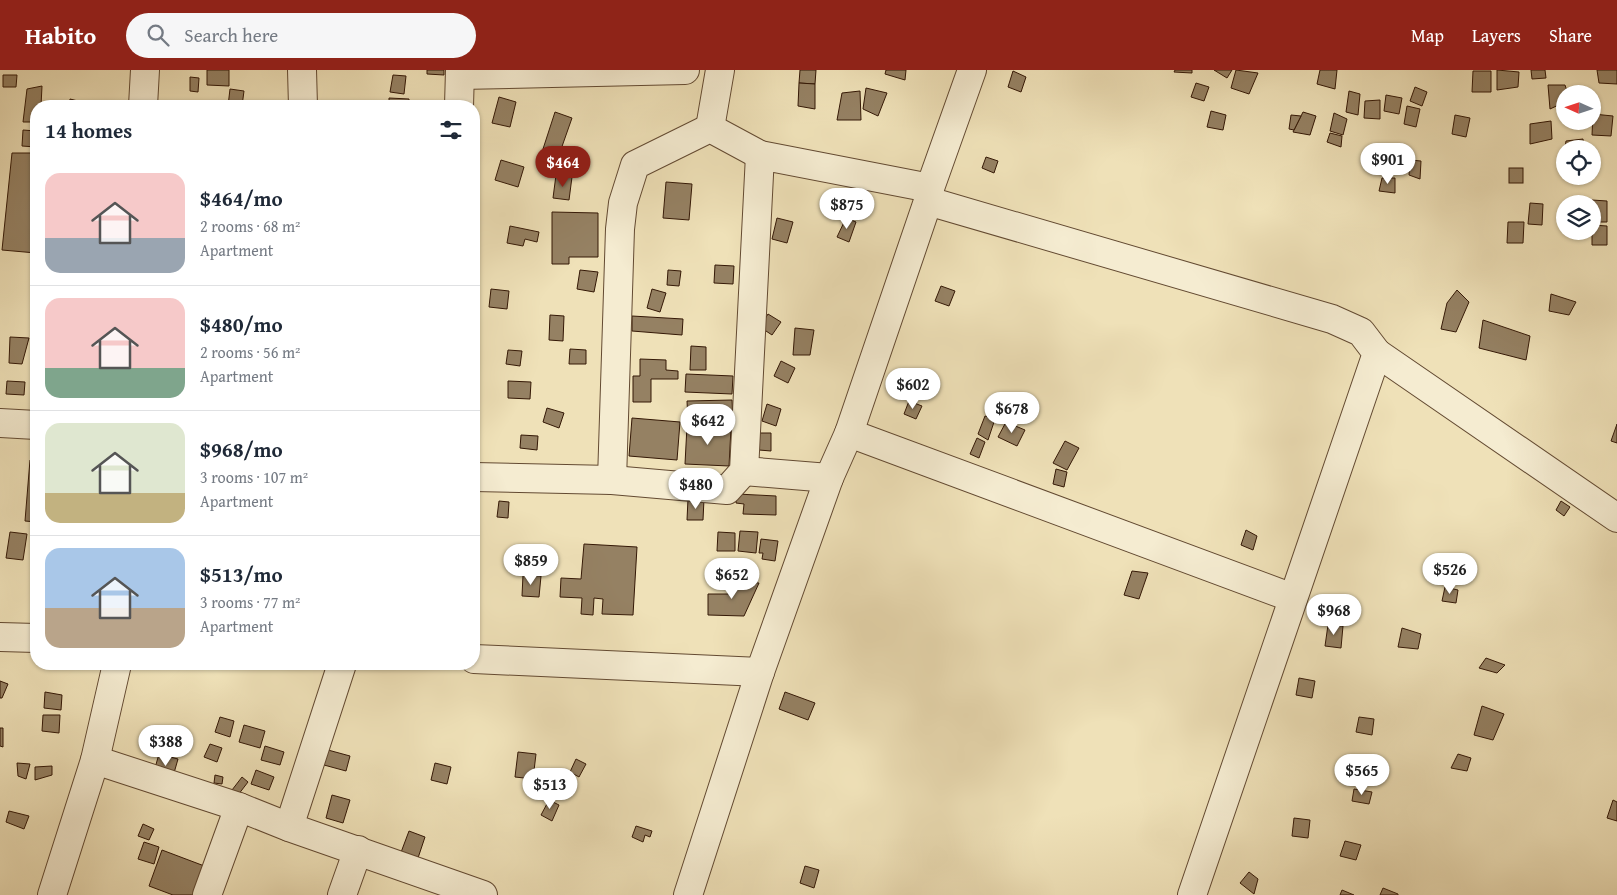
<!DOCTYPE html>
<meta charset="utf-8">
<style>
:root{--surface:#fff;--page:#f6f6f7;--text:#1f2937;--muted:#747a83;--line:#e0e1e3;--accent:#8f2418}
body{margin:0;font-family:"Gentium Book Plus",serif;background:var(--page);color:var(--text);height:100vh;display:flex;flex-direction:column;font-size:19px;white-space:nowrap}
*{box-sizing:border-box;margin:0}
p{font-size:16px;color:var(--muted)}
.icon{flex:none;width:28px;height:28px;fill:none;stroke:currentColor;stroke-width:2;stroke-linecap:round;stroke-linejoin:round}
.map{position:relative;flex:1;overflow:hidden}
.details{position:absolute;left:30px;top:30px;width:450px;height:570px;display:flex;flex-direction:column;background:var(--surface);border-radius:20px;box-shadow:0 1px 4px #0004}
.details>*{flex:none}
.needle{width:32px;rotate:273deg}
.controls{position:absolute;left:1556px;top:15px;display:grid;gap:10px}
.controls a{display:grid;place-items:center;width:45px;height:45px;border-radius:50%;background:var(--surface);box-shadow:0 1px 4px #0004;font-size:25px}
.price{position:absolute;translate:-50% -42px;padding:0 11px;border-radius:18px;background:#fff;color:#222;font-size:16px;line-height:32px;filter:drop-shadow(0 1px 2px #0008)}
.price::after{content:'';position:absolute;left:50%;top:30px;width:15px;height:11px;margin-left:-8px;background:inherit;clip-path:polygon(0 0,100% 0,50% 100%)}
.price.current{background:var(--accent);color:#fff}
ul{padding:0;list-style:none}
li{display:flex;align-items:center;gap:15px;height:125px;padding:0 15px}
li+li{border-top:1px solid var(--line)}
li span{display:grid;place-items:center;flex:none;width:140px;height:100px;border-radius:15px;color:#555}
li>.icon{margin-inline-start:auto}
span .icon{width:60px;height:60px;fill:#fffc;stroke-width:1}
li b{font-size:21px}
h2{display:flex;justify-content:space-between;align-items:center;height:60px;padding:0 15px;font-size:21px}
header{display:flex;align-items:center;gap:30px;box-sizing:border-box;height:70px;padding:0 25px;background:var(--accent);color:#fff}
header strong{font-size:24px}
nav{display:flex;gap:28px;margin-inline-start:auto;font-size:18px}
.search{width:350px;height:45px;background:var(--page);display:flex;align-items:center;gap:12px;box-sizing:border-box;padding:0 18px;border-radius:28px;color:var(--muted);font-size:19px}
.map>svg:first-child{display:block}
.building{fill:#958163;stroke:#341806}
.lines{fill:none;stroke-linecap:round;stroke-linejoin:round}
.minor-casing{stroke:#634a32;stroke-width:30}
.minor{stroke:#f5ecd1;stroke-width:28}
</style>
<header>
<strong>Habito</strong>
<div class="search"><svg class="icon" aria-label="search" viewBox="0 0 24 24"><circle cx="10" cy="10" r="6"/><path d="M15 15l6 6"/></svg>Search here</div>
<nav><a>Map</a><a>Layers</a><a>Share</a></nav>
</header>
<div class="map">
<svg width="1617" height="825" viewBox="0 0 1617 825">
<rect width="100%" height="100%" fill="#efe1b8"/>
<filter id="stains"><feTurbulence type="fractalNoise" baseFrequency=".004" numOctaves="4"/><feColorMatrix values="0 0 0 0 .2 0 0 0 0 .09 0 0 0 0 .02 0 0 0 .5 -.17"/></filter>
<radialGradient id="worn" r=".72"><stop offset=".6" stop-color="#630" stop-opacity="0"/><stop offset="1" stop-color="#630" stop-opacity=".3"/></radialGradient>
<g class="building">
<polygon points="207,0 229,0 229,16 207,15"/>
<polygon points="427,0 444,0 444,5 427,4"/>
<polygon points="800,0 816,0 815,14 799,13"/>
<polygon points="886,0 906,0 905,10 885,4"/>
<polygon points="1175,0 1192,0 1192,3 1174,2"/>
<polygon points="1214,0 1232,0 1227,8"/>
<polygon points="1236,0 1258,3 1249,24 1231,18"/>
<polygon points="1320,0 1337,0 1335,19 1317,14"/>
<polygon points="1497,0 1519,2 1518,17 1497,20"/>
<polygon points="1531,0 1545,0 1546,8 1532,9"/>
<polygon points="1597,0 1617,0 1617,14 1599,13"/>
<polygon points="1013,1 1026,7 1021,22 1008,17"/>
<polygon points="1473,1 1491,1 1491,22 1472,22"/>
<polygon points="3,5 17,5 16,17 3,17"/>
<polygon points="393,5 406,6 404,24 390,22"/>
<polygon points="190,7 199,8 198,22 190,21"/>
<polygon points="799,13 815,14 815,39 798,36"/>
<polygon points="1196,13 1209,17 1204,31 1191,27"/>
<polygon points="1548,15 1565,15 1568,24 1565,24 1565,32 1550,39"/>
<polygon points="42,16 41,36 36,36 36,52 23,52 27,19"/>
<polygon points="1415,17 1427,22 1422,36 1410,31"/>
<polygon points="866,18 887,23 878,46 863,39"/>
<polygon points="230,19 244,21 242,36 228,36"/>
<polygon points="860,21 861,50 837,50 842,23"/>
<polygon points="1349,21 1360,24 1358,45 1346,42"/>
<polygon points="1386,25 1402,28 1399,44 1384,41"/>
<polygon points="499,27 516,32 510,57 492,53"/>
<polygon points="389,28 409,29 409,36 389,36"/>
<polygon points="70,29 78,31 77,36 69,36"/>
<polygon points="1380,30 1380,49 1364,48 1365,31"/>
<polygon points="1407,36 1420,39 1416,57 1404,54"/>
<polygon points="1211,41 1226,45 1223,60 1207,57"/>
<polygon points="555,42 572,48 559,85 543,79"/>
<polygon points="1303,42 1316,46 1310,65 1293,62"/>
<polygon points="1334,43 1347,49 1343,65 1330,61"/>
<polygon points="1593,44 1613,46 1611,66 1592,65"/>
<polygon points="1291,45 1301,46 1294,60 1289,59"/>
<polygon points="1455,45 1470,48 1466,67 1452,64"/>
<polygon points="1551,51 1552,69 1530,74 1530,54"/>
<polygon points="23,60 36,61 36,77 22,76"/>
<polygon points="1330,63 1342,66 1341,77 1327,72"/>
<polygon points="1583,69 1584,79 1565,79 1563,90 1566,71"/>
<polygon points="1381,78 1399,88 1391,103 1375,94 1375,84"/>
<polygon points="12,83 36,83 36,183 2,180"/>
<polygon points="986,87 998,91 994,103 982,98"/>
<polygon points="501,90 524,97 518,117 495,110"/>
<polygon points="1410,90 1421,91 1420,109 1409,105"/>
<rect x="1509" y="98" width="14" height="15"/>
<polygon points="556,105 572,107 569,130 553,128"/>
<polygon points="1382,108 1395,108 1395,123 1379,121"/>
<polygon points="666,112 692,114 689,150 663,148"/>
<polygon points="1592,130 1607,131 1607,152 1592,152"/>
<polygon points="1530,133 1543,134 1542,155 1528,154"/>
<polygon points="552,142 598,143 598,187 569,187 569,194 552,194"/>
<polygon points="777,148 793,152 787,173 772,169"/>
<polygon points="846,148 856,152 849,172 837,167"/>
<polygon points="1508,152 1524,152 1523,173 1507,173"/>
<polygon points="1592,155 1607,156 1607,175 1592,175"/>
<polygon points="510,156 539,162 537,172 525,169 523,176 507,173"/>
<polygon points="715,195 734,196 733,214 714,213"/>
<polygon points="580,200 598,202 594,222 577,219"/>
<polygon points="668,200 681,201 679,216 667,215"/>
<polygon points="941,216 955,221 949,236 935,231"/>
<polygon points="491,219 509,221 507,239 489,237"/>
<polygon points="652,219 666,223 660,242 647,238"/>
<polygon points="1457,220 1469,232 1456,262 1441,259 1447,233"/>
<polygon points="1551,224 1576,232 1569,245 1549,241"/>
<polygon points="768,244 781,252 772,265 760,257"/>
<polygon points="550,245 564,246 563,271 549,270"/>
<polygon points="632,246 683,249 682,265 632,261"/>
<polygon points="1483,250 1530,266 1526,290 1479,278"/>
<polygon points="795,258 814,260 810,285 793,285"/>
<polygon points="10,267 29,268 22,294 9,293"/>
<polygon points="691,276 706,277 706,300 690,300"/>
<polygon points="570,279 586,280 586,294 569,294"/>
<polygon points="508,280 522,281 520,296 506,294"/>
<polygon points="640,289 666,290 666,300 678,301 678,309 651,309 651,332 633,332 633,306 640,306"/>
<polygon points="781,291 795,298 788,313 774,306"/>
<polygon points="686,304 733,306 732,324 685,322"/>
<polygon points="7,311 25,312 24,325 6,324"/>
<polygon points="508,311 531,312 530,329 508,328"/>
<polygon points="732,330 733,351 688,351 687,331"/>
<polygon points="909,331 922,336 916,349 904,344"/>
<polygon points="767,334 781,339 776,356 762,351"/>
<polygon points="547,338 564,343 559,358 543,352"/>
<polygon points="985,346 995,349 988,370 978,364"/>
<polygon points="632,348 680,352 677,390 629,386"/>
<polygon points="1006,352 1025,360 1017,376 998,367"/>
<polygon points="1617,354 1617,373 1611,371"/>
<polygon points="687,356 731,358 729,396 685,394"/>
<polygon points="759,363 771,363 771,381 759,380"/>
<polygon points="521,365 538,366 537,380 520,378"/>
<polygon points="977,368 985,372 979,388 970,384"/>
<polygon points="1065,371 1079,378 1067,400 1053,393"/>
<polygon points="30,390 36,391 36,452 25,451"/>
<polygon points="1056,399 1067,402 1064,417 1053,414"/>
<polygon points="737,424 776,426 776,445 743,444 744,434 736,433"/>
<polygon points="688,429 704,429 703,450 687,450"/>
<polygon points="499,431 509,432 508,448 497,447"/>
<polygon points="1561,431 1570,437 1564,446 1556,440"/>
<polygon points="1246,460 1257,466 1253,480 1241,475"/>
<polygon points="740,461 758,462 756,483 738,481"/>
<polygon points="10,462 27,464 23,490 6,488"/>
<polygon points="718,462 735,463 735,481 717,481"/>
<polygon points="761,469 778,471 775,491 762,489 763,483 759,483"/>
<polygon points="584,474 637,477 633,545 602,544 603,529 594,528 593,545 581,544 582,528 560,527 561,508 581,509"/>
<polygon points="1132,501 1148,503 1139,529 1124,525"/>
<polygon points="523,505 541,506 539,527 522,526"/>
<polygon points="730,512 759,513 744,546 708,545 708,524 729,524"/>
<polygon points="1445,517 1458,520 1456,533 1442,531"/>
<polygon points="1328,555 1343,556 1341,578 1325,576"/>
<polygon points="1402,558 1421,564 1418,579 1398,577"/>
<polygon points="1486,588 1505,595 1497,603 1479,598"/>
<polygon points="1299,608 1315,611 1312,628 1296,625"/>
<polygon points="0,611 8,614 2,628 0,628"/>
<polygon points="45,622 62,625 61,640 44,638"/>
<polygon points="785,622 815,633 808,650 779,639"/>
<polygon points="1482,636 1504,644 1493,670 1474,665"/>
<polygon points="43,645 60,645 59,663 42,661"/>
<polygon points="220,647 234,651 230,667 215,662"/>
<polygon points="1359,647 1374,649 1372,665 1356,662"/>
<polygon points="244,655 265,661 260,678 239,672"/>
<polygon points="0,658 3,658 3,677 0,676"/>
<polygon points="210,674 222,678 217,692 204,687"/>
<polygon points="265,676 284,682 280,695 261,690"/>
<polygon points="328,680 350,686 346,701 324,695"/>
<polygon points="518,682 536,684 533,709 515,707"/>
<polygon points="159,684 178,689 172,710 153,705"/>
<polygon points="1458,684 1471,688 1467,701 1451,698"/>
<polygon points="576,689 586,694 579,707 570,702"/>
<polygon points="17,693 30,694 26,709 18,706"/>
<polygon points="435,693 451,697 447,714 431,710"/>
<polygon points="52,696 52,705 35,710 35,697"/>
<polygon points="256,700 274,707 269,720 251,714"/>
<polygon points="215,705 223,707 222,714 214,713"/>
<polygon points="242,707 248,712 238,725 232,720"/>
<polygon points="1354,719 1372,722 1369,734 1352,731"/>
<polygon points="332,725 350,730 343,753 326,748"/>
<polygon points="549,730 559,735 552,751 541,745"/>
<polygon points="1613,730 1617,732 1617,751 1607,748"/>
<polygon points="9,741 29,746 24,759 6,752"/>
<polygon points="1294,748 1310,750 1308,768 1292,766"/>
<polygon points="143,754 154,759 149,770 138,766"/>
<polygon points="636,756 652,761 650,767 645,765 643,772 632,767"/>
<polygon points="409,761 425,767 417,791 400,785"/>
<polygon points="1345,771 1361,775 1356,790 1340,786"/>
<polygon points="144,772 159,777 154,794 138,789"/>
<polygon points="162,780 207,797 196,825 173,825 149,816"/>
<polygon points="805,796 819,800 814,818 800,813"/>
<polygon points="1249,802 1258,809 1254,824 1240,813"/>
<polygon points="1383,818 1398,824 1398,825 1380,825"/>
<polygon points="1342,820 1354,825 1340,825"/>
</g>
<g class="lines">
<g class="minor-casing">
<g id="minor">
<polyline points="302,0 303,36"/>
<polyline points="460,5 685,0"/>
<polyline points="143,36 145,0"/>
<polyline points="459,36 460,0"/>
<polyline points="710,58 720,0"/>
<polyline points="928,131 1332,249 1361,262 1377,283 1192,825"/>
<polyline points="1377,283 1617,448"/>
<polyline points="0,353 36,355"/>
<polyline points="849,363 1293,528"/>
<polyline points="744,401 829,408"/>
<polyline points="474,407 612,410 727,420 744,401 760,85 930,118"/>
<polyline points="612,410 620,159 623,133 635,95 710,58 760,85"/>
<polyline points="0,567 36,568"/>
<polyline points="474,589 760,602"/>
<polyline points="95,690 239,737 289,757 483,825"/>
<polyline points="289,757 342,594"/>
<polyline points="52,825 95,690 117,594"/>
<polyline points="207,825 239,737"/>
<polyline points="342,825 358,780"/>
<polyline points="688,825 760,602 829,408 849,363 928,131 930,118 972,0"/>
</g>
</g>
<use href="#minor" class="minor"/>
</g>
<rect width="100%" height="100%" filter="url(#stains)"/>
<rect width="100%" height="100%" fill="url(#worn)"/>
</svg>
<div class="controls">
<a><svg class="needle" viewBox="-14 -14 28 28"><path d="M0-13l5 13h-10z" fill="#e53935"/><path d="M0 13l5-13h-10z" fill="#747a83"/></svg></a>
<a><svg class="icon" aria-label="locate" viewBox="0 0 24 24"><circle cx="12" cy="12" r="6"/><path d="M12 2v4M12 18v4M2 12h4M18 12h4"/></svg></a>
<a><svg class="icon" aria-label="layers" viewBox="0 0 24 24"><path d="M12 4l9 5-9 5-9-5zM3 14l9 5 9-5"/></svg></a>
</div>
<b class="price" style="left:1388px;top:115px">$901</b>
<b class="price current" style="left:563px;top:118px">$464</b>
<b class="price" style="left:847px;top:160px">$875</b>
<b class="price" style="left:913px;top:340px">$602</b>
<b class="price" style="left:1012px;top:364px">$678</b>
<b class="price" style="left:708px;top:376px">$642</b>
<b class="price" style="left:696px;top:440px">$480</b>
<b class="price" style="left:531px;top:516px">$859</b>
<b class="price" style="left:1450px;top:525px">$526</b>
<b class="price" style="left:732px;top:530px">$652</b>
<b class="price" style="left:1334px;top:566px">$968</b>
<b class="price" style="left:166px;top:697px">$388</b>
<b class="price" style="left:1362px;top:726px">$565</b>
<b class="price" style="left:550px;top:740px">$513</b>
<section class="details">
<h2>14 homes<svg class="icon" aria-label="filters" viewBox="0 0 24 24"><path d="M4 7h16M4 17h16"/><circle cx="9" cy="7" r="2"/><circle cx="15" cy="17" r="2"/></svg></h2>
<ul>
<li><span style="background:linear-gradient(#f6c9c9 65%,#9aa5b1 0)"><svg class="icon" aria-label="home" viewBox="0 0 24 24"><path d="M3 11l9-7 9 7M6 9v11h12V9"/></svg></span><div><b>$464/mo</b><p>2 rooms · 68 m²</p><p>Apartment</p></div></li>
<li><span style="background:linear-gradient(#f6c9c9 70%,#7fa58c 0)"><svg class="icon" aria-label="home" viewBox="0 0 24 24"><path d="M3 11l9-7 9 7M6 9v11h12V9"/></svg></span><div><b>$480/mo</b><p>2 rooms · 56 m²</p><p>Apartment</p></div></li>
<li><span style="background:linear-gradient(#dfe7d0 70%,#c2b280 0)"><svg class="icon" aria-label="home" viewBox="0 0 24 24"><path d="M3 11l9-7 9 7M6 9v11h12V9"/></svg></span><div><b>$968/mo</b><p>3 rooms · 107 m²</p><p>Apartment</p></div></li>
<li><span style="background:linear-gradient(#a9c7e8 60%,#b9a48a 0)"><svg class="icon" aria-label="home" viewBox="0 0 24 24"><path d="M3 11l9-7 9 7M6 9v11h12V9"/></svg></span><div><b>$513/mo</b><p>3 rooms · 77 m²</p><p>Apartment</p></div></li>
</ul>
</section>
</div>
